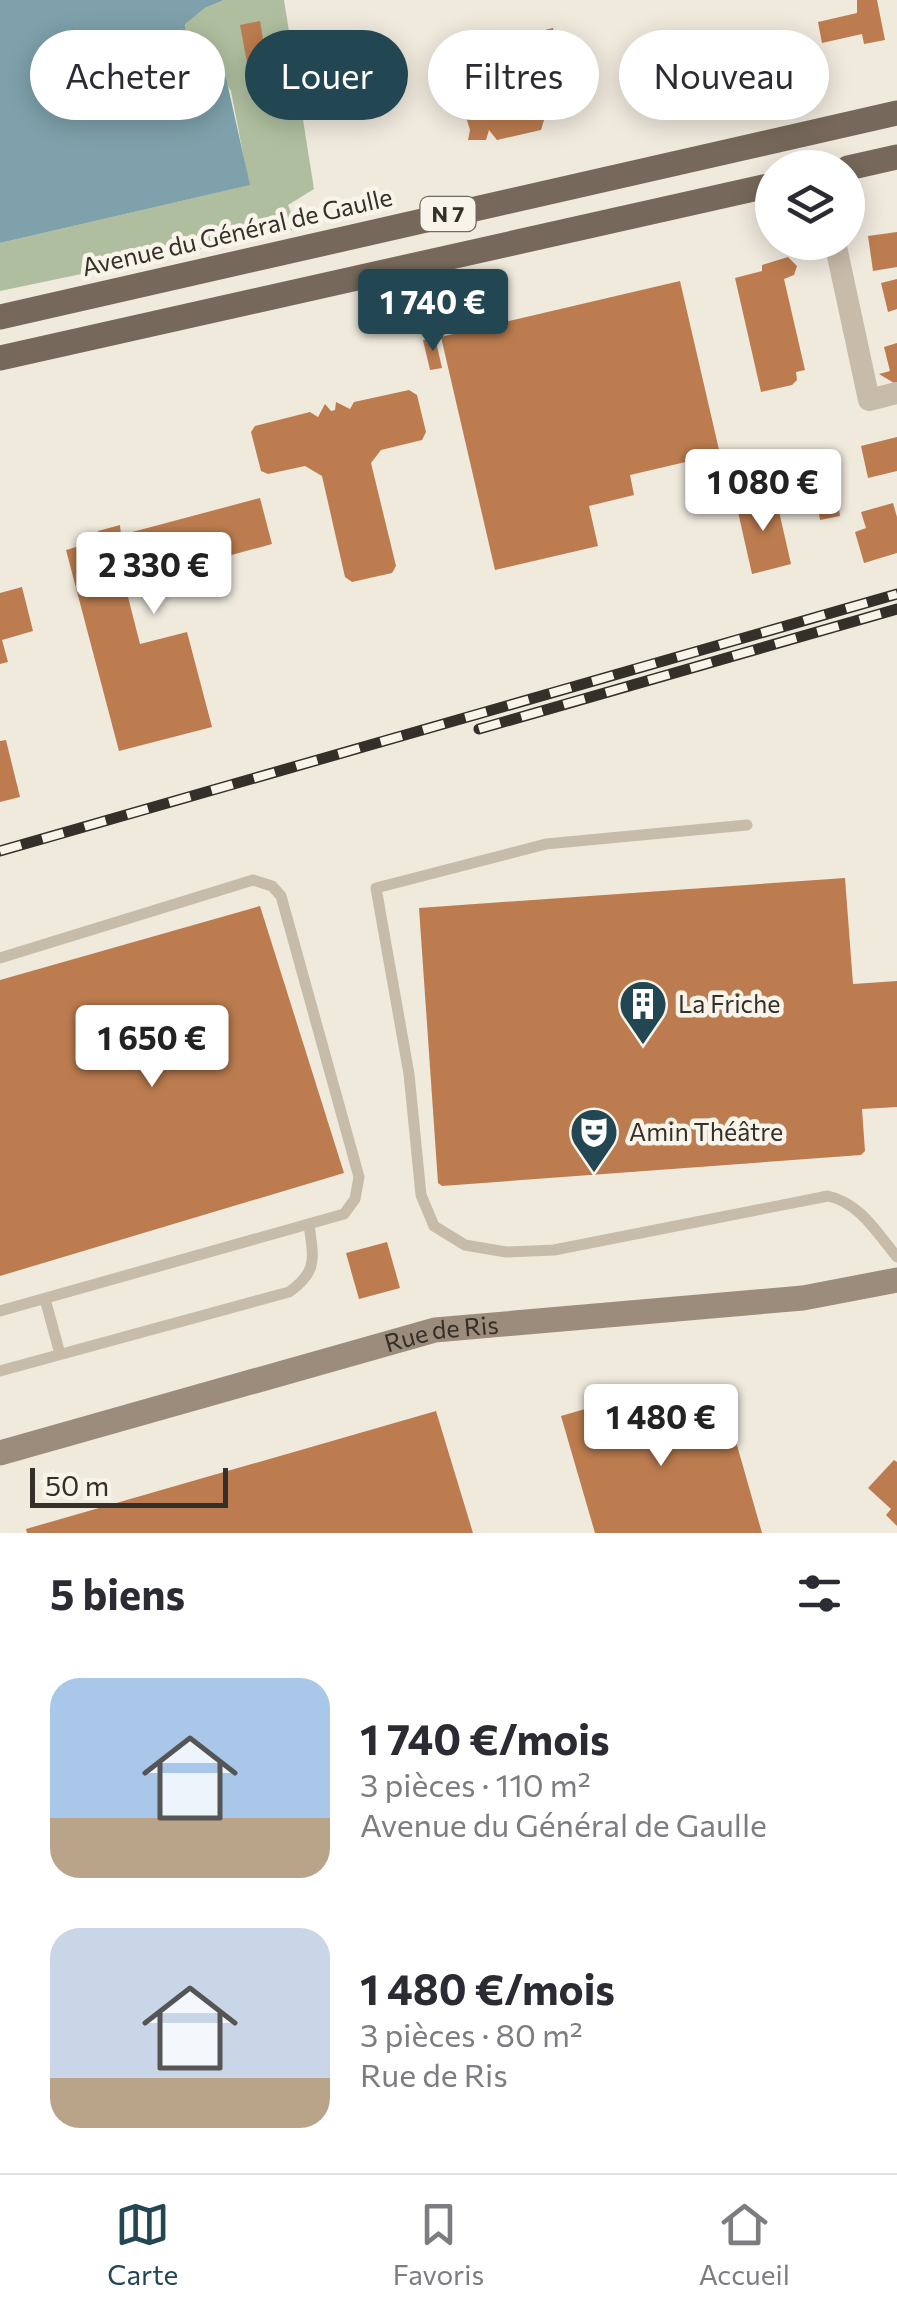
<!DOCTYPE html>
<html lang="fr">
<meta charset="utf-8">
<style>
:root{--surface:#fff;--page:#f2f2f3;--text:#2b2b33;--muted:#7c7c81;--line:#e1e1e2;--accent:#224753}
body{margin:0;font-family:Commissioner,sans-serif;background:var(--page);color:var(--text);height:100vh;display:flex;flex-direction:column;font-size:38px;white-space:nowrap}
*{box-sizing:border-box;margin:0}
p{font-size:32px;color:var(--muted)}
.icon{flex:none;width:55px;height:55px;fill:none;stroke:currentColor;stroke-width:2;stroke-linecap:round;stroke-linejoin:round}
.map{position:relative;height:1533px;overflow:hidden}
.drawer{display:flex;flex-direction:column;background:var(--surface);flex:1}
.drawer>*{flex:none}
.top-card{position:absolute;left:30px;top:30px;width:838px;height:90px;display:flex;gap:20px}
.controls{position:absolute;left:755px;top:150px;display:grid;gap:20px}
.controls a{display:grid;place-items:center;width:110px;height:110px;border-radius:50%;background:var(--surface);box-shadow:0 5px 25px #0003;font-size:50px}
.scale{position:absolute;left:30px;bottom:25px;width:198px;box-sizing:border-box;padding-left:10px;border:5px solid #352f29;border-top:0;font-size:28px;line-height:35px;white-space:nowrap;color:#352f29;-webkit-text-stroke:8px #f8f4e9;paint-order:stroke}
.price{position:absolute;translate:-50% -85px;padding:0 22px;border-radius:10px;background:#fff;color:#222;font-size:32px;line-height:65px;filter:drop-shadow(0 2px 5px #0008)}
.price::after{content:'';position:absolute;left:50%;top:60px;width:30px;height:22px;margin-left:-15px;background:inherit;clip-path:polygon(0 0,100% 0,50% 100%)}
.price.on{background:var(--accent);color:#fff}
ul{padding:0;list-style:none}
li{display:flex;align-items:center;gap:30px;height:250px;padding:0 50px}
li span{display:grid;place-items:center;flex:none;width:280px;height:200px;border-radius:30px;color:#555}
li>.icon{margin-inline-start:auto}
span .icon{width:120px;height:120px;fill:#fffc;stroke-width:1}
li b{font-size:42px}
h2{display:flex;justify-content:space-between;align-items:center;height:120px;padding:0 50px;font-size:42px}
.chip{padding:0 35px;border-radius:45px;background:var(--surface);box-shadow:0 5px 25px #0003;font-size:35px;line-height:90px}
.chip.on{background:var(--accent);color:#fff}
.tabs{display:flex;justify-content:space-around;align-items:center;height:140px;border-top:2px solid var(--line);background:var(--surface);font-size:28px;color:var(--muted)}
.tabs a{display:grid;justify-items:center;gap:5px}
.tabs .on{color:var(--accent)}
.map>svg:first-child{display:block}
.green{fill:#aebe9e}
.water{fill:#7ea1ab}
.building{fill:#bc7c4f}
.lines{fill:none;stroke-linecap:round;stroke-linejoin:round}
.lane{stroke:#c7bcaa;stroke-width:11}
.street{stroke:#c7bcaa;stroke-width:22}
.secondary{stroke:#9b8c7b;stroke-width:25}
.primary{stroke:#76695b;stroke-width:25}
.rail-casing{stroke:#352f29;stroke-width:11}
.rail{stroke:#f8f4e9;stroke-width:8;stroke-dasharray:22;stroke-linecap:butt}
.labels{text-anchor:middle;stroke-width:9;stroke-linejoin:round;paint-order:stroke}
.shield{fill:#f8f4e9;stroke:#706a63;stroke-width:2.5}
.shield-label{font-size:22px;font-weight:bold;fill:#352f29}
.street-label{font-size:25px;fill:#352f29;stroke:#f8f4e9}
.poi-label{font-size:25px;fill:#352f29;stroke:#f8f4e9;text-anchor:start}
</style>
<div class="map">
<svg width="897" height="1533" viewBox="0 0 897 1533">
<rect width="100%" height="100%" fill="#f0eadd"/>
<polygon class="green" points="224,0 284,0 314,189 288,205 297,229 0,291 0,243 249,185 231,91 219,71 189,50 185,23 205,8"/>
<polygon class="water" points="0,0 224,0 205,8 185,24 189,50 226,78 250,185 0,243"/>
<g class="building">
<polygon points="857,0 877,0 885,40 864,44 862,34 822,43 818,22 857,13"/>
<polygon points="260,21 272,93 265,95 261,71 249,73 240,25"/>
<polygon points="553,28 560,59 582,54 591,94 548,107 541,130 497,140 489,130 486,140 468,140 470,130 457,87 469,84 461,50"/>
<polygon points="897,232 897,267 873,271 868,236"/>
<polygon points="788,257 797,266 794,275 784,279 805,370 796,372 797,380 792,385 761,392 735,278 762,271 762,265"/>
<polygon points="897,279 897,309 888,312 881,283"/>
<polygon points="680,281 720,454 630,475 634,495 589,506 598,546 495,570 441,337"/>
<polygon points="435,337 442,368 430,370 423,340"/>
<polygon points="897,343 897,382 894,383 879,374 890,371 884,347"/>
<polygon points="409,390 417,395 426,432 422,440 381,450 371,463 396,566 392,573 352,582 345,577 322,476 305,466 268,474 261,471 251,432 255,426 310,412 318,417 325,404 331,411 335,410 336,402 350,409 354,402"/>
<polygon points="897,437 897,471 868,478 861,446"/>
<polygon points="775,494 791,564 752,574 736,503"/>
<polygon points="260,498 272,544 202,563 207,580 191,584 187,567 158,571 151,573 153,578 125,585 140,644 187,632 212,727 119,751 66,550 100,540 98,531 120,525 121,535"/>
<polygon points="838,502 840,516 820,520 818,506"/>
<polygon points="893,503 897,517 897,553 864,563 855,532 866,528 861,512"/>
<polygon points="22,587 33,631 2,640 8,662 0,664 0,593"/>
<polygon points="6,740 20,797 0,802 0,741"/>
<polygon points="845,878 853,984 897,981 897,1107 862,1109 865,1151 861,1155 442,1186 438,1183 419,908"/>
<polygon points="260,906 344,1173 0,1276 0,980"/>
<polygon points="387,1242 400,1288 359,1299 346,1253"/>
<polygon points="640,1393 649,1424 658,1422 652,1403 681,1395 686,1414 725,1403 762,1533 595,1533 561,1416"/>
<polygon points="436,1411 473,1533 27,1533 26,1529"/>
<polygon points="894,1460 897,1462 897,1526 886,1515 891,1509 868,1488"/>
</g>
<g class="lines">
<g class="lane">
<path d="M747 825 546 844 376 888 409 1074 421 1195 434 1226 465 1245 506 1252 554 1250 828 1196C860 1203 877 1233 897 1257"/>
<polyline points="0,958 253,880 272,886 281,896 359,1177 355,1199 344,1214 0,1311"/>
<polyline points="45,1299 60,1354"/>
<path d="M0 1371 289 1292C319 1271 313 1257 309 1224"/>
</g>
<polyline class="street" points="835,242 869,400 897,393"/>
<path class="secondary" id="s1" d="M0 1453 435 1330 803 1298 897 1280"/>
<g class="primary">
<polyline points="848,168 897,157"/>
<polyline points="0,317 897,113"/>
<polyline points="0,358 772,185"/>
</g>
<g class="rail-casing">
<g id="rail">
<polyline points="479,729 897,609"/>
<polyline points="0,851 897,594"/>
</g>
</g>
<use href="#rail" class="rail"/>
</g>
<defs>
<g id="building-pin" transform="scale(2.5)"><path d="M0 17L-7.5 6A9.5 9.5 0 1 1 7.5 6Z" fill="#224753" stroke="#f8f4e9"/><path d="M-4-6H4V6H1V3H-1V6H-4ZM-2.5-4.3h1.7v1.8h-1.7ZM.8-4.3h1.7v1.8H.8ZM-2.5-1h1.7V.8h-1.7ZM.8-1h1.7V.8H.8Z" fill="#fff"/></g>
<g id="theatre-pin" transform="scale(2.5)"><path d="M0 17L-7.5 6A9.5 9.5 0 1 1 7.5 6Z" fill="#224753" stroke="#f8f4e9"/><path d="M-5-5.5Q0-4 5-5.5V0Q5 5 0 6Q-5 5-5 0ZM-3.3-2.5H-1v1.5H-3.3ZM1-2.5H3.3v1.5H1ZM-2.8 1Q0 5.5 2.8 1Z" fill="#fff"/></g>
</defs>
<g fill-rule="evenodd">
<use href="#building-pin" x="643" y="1004"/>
<use href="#theatre-pin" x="594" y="1132"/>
</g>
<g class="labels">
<rect class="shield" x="420.5" y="197" width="55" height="34" rx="8"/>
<g class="shield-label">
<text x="448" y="222">N 7</text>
</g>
<g class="street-label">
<text transform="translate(237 232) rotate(-13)" y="9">Avenue du Général de Gaulle</text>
<text dy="9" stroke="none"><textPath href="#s1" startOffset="458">Rue de Ris</textPath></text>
</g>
<g class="poi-label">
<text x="678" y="1013">La Friche</text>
<text x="629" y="1141">Amin Théâtre</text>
</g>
</g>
</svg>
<div class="controls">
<a><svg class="icon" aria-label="layers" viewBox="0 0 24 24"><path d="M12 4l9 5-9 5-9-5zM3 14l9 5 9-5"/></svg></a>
</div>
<div class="scale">50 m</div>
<b class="price on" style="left:433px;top:354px">1 740 €</b>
<b class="price" style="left:763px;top:534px">1 080 €</b>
<b class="price" style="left:154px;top:617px">2 330 €</b>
<b class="price" style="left:152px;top:1090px">1 650 €</b>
<b class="price" style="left:661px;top:1469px">1 480 €</b>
<div class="top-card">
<a class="chip">Acheter</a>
<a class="chip on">Louer</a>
<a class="chip">Filtres</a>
<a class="chip">Nouveau</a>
</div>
</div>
<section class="drawer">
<h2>5 biens<svg class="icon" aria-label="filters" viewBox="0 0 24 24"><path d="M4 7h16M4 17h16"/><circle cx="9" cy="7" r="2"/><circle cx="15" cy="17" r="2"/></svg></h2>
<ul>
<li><span style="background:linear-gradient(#a9c7e8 70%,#b9a48a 0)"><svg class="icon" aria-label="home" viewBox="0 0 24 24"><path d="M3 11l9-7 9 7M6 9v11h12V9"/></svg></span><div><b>1 740 €/mois</b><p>3 pièces · 110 m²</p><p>Avenue du Général de Gaulle</p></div></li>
<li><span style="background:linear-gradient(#c9d6e8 75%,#b9a48a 0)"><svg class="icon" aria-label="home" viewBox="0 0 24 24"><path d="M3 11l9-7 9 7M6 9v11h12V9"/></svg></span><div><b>1 480 €/mois</b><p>3 pièces · 80 m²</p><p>Rue de Ris</p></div></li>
</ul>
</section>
<nav class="tabs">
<a class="on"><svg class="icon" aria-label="map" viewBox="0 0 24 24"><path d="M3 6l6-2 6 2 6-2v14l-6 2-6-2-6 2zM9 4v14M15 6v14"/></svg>Carte</a>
<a><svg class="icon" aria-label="saved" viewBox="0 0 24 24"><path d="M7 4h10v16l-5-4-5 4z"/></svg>Favoris</a>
<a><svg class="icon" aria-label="home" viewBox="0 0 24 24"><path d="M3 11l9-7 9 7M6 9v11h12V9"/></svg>Accueil</a>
</nav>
